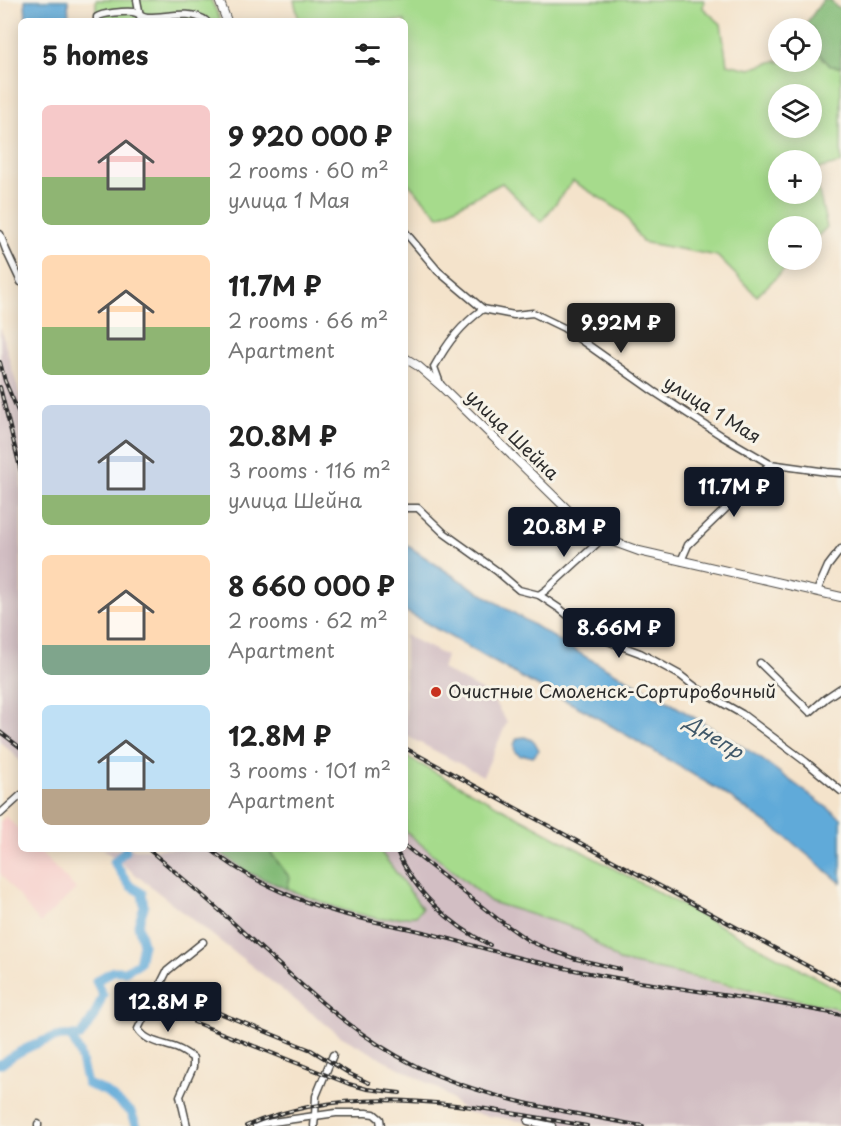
<!DOCTYPE html>
<meta charset="utf-8">
<style>
:root{--surface:#fff;--page:#f6f6f6;--text:#222;--muted:#767676;--accent:#111827}
body{margin:0;font-family:"Playpen Sans",sans-serif;background:var(--page);color:var(--text);height:100vh;display:flex;flex-direction:column;font-size:22px;white-space:nowrap}
*{box-sizing:border-box;margin:0}
p{font-size:20px;color:var(--muted)}
.icon{flex:none;width:33px;height:33px;fill:none;stroke:currentColor;stroke-width:2;stroke-linecap:round;stroke-linejoin:round}
.map{position:relative;flex:1;overflow:hidden}
.drawer{position:absolute;left:18px;top:18px;width:390px;height:834px;display:flex;flex-direction:column;background:var(--surface);border-radius:9px;box-shadow:0 3px 15px #0003}
.drawer>*{flex:none}
.controls{position:absolute;left:768px;top:18px;display:grid;gap:12px}
.controls a{display:grid;place-items:center;width:54px;height:54px;border-radius:50%;background:var(--surface);box-shadow:0 3px 15px #0003;font-size:30px}
.price{position:absolute;translate:-50% -51px;padding:0 14px;border-radius:6px;background:var(--accent);color:#fff;font-size:20px;line-height:39px;filter:drop-shadow(0 2px 3px #0008)}
.price::after{content:'';position:absolute;left:50%;top:36px;width:18px;height:14px;margin-left:-9px;background:inherit;clip-path:polygon(0 0,100% 0,50% 100%)}
.price.active{background:#222;color:#fff}
ul{padding:0;list-style:none}
li{display:flex;align-items:center;gap:18px;height:150px;padding:0 24px}
li span{display:grid;place-items:center;flex:none;width:168px;height:120px;border-radius:9px;color:#555}
li>.icon{margin-inline-start:auto}
span .icon{width:72px;height:72px;fill:#fffc;stroke-width:1}
li b{font-size:26px}
h2{display:flex;justify-content:space-between;align-items:center;height:72px;padding:0 24px;font-size:26px}
.map>svg:first-child{display:block}
.built{fill:#f7d0cc}
.industrial{fill:#d2bec3}
.green{fill:#a6db8c;stroke:#68835c;stroke-width:1.5;fill-rule:evenodd}
.forest{fill:#84bb78;stroke:#587352;stroke-width:1.5}
.water{fill:#61aad9;stroke:#466a82;stroke-width:1.5}
.lines{fill:none;stroke-linecap:round;stroke-linejoin:round}
.river{stroke:#61aad9;stroke-width:9}
.minor-casing{stroke:#494743;stroke-width:9}
.tertiary-casing{stroke:#494743;stroke-width:10}
.minor{stroke:#fff;stroke-width:6}
.tertiary{stroke:#fff;stroke-width:8}
.rail-casing{stroke:#2b2b2b;stroke-width:4}
.rail{stroke:#f7f3e8;stroke-width:1.5;stroke-dasharray:4.5;stroke-linecap:butt}
.poi-dot{fill:#c8321e;stroke:#f7f3e8;stroke-width:2}
.labels{text-anchor:middle;stroke-width:6;stroke-linejoin:round;paint-order:stroke}
.street-label{font-size:18px;fill:#2b2b2b;stroke:#f7f3e8}
.poi-label{font-size:18px;fill:#2b2b2b;stroke:#f7f3e8;text-anchor:start}
.water-label{font-size:20px;font-style:italic;fill:#3e5768;stroke:#f7f3e8}
</style>
<div class="map">
<svg width="841" height="1126" viewBox="0 0 841 1126">
<rect width="100%" height="100%" fill="#f7f3e8"/>
<filter id="ink" filterUnits="userSpaceOnUse"><feTurbulence type="fractalNoise" baseFrequency=".0167" numOctaves="2"/><feDisplacementMap in="SourceGraphic" scale="12" xChannelSelector="R" yChannelSelector="G"/><feConvolveMatrix kernelMatrix="1 2 1 2 8 2 1 2 1" color-interpolation-filters="sRGB"/></filter>
<filter id="wash" filterUnits="userSpaceOnUse"><feTurbulence type="fractalNoise" baseFrequency=".008" numOctaves="4" result="noise"/><feDisplacementMap in="SourceGraphic" scale="24" xChannelSelector="R" yChannelSelector="G"/><feGaussianBlur stdDeviation="1.35" result="paint"/><feColorMatrix in="noise" values="0 0 0 0 0 0 0 0 0 0 0 0 0 0 0 0 0 1.4 0 .05"/><feComposite in="paint" operator="in"/></filter>
<g filter="url(#wash)">
<rect width="100%" height="100%" fill="#f4e3cb"/>
<polygon class="built" points="6,816 21,832 21,849 37,849 76,889 40,923 0,873 0,822"/>
<g class="industrial">
<polygon points="0,326 21,400 21,763 13,753 0,742"/>
<polygon points="405,635 446,656 442,669 490,695 507,722 483,776 405,735"/>
<polygon points="405,831 491,902 578,929 619,961 753,992 841,1010 841,1126 549,1126 465,1112 442,1091 342,1037 103,849 216,849 247,872 264,880 343,910 380,919 416,916 422,908 381,852 381,849 405,849"/>
</g>
<g class="green">
<polygon points="96,0 211,0 221,21 96,21"/>
<path d="M294 0H704L703 8 721 24 727 64 750 69 778 60V62H812V45L830 65 841 67V163L814 170 827 227 812 242V226H778V260H794L757 296 717 256 642 242 624 213 573 181 541 222 502 183 439 216 405 180V21H299ZM778 94H812V128H778ZM778 160H812V194H778Z"/>
<polygon points="405,756 841,991 841,1009 619,961 578,929 491,902 405,831"/>
<polygon points="270,849 381,849 381,852 422,908 416,916 380,919 343,910 287,889 290,878 270,852"/>
</g>
<g class="forest">
<polygon points="823,0 831,0 836,7 841,9 841,67 830,66 812,45 812,28 803,28"/>
<polygon points="216,849 270,849 270,852 290,878 287,889 247,872"/>
</g>
<g class="water">
<polygon points="25,0 68,0 69,21 26,21"/>
<polygon points="405,544 461,581 586,657 667,701 756,755 841,818 841,883 786,837 719,790 586,711 526,680 405,611"/>
<polygon points="525,737 534,741 539,750 533,757 525,755 521,756 515,752 514,745 517,738"/>
</g>
<g class="lines">
<g class="river">
<polyline points="71,1036 79,1052 87,1084 105,1091 131,1112 137,1126"/>
<path d="M0 1064H2C14 1053 40 1041 57 1037 64 1035 73 1036 81 1036L94 1016 103 995 96 981 113 971H125L139 963 143 944 138 925 144 907 142 893 130 886 114 862 126 850"/>
</g>
</g>
</g>
<g filter="url(#ink)">
<g class="lines">
<g class="minor-casing">
<g id="minor">
<polyline points="137,0 141,21"/>
<path d="M97 21V17C102 13 126 11 133 12 138 13 142 16 147 17 165 18 190 9 206 21"/>
<polyline points="405,232 438,271 483,309 514,315 533,313 564,328 653,391 722,436 770,464 827,472 841,473"/>
<polyline points="0,234 6,250 21,282"/>
<path d="M441 386 434 367C448 342 460 326 483 309"/>
<polyline points="405,508 418,508 444,533 497,571 519,590 539,595 560,609 582,627 605,640 640,653 680,675 698,689 742,714 806,762 841,791"/>
<polyline points="681,561 688,545 742,493 770,464"/>
<polyline points="817,591 828,566 841,549"/>
<polyline points="539,595 546,590 603,538"/>
<polyline points="760,663 810,712 826,698 841,688"/>
<polyline points="0,814 21,795"/>
<polyline points="333,1055 316,1096 315,1116 336,1113 366,1113 374,1114 380,1119 381,1126"/>
<polyline points="528,1121 552,1126"/>
<polyline points="38,1126 38,1124"/>
<path d="M187 1126 180 1096 193 1067V1058C187 1054 182 1050 176 1048 162 1043 146 1042 138 1029L167 971 203 942"/>
<polyline points="256,1126 259,1124 315,1116 314,1126"/>
</g>
</g>
<g class="tertiary-casing">
<g id="tertiary">
<polyline points="219,0 227,21"/>
<polyline points="405,358 418,366 441,386 572,514 603,538 639,551 841,597"/>
</g>
</g>
<use href="#minor" class="minor"/>
<use href="#tertiary" class="tertiary"/>
<g class="rail-casing">
<g id="rail">
<polyline points="0,362 5,381 21,418"/>
<polyline points="0,387 21,472"/>
<polyline points="0,732 21,748"/>
<polyline points="405,748 841,984"/>
<polyline points="405,846 499,920 529,941 550,950 576,959 620,969"/>
<path d="M148 849C184 879 220 910 254 942 304 987 354 1036 416 1066 487 1100 566 1112 643 1126"/>
<path d="M210 849C248 880 293 899 339 913 368 921 398 926 428 933 466 943 503 955 542 963 640 986 742 995 841 1015"/>
<path d="M396 849C413 891 450 925 490 945"/>
<polyline points="202,1006 311,1050 350,1074 369,1083"/>
<polyline points="194,1022 349,1084 367,1089 400,1093"/>
<path d="M246 1126C354 1079 475 1107 587 1126"/>
</g>
</g>
<use href="#rail" class="rail"/>
</g>
</g>
<circle class="poi-dot" cx="436" cy="692" r="6"/>
<g class="labels">
<g class="street-label">
<text transform="translate(712 410) rotate(32)" y="6">улица 1 Мая</text>
<text transform="translate(512 435) rotate(44)" y="6">улица Шейна</text>
</g>
<g class="poi-label">
<text x="448" y="698">Очистные Смоленск-Сортировочный</text>
</g>
<g class="water-label">
<text transform="translate(714 737) rotate(32)" y="7">Днепр</text>
</g>
</g>
</svg>
<div class="controls">
<a><svg class="icon" aria-label="locate" viewBox="0 0 24 24"><circle cx="12" cy="12" r="6"/><path d="M12 2v4M12 18v4M2 12h4M18 12h4"/></svg></a>
<a><svg class="icon" aria-label="layers" viewBox="0 0 24 24"><path d="M12 4l9 5-9 5-9-5zM3 14l9 5 9-5"/></svg></a>
<a>+</a>
<a>−</a>
</div>
<b class="price active" style="left:621px;top:354px">9.92M ₽</b>
<b class="price" style="left:734px;top:518px">11.7M ₽</b>
<b class="price" style="left:564px;top:558px">20.8M ₽</b>
<b class="price" style="left:619px;top:659px">8.66M ₽</b>
<b class="price" style="left:168px;top:1033px">12.8M ₽</b>
<section class="drawer">
<h2>5 homes<svg class="icon" aria-label="filters" viewBox="0 0 24 24"><path d="M4 7h16M4 17h16"/><circle cx="9" cy="7" r="2"/><circle cx="15" cy="17" r="2"/></svg></h2>
<ul>
<li><span style="background:linear-gradient(#f6c9c9 60%,#8fb573 0)"><svg class="icon" aria-label="home" viewBox="0 0 24 24"><path d="M3 11l9-7 9 7M6 9v11h12V9"/></svg></span><div><b>9 920 000 ₽</b><p>2 rooms · 60 m²</p><p>улица 1 Мая</p></div></li>
<li><span style="background:linear-gradient(#ffd9b3 60%,#8fb573 0)"><svg class="icon" aria-label="home" viewBox="0 0 24 24"><path d="M3 11l9-7 9 7M6 9v11h12V9"/></svg></span><div><b>11.7M ₽</b><p>2 rooms · 66 m²</p><p>Apartment</p></div></li>
<li><span style="background:linear-gradient(#c9d6e8 75%,#8fb573 0)"><svg class="icon" aria-label="home" viewBox="0 0 24 24"><path d="M3 11l9-7 9 7M6 9v11h12V9"/></svg></span><div><b>20.8M ₽</b><p>3 rooms · 116 m²</p><p>улица Шейна</p></div></li>
<li><span style="background:linear-gradient(#ffd9b3 75%,#7fa58c 0)"><svg class="icon" aria-label="home" viewBox="0 0 24 24"><path d="M3 11l9-7 9 7M6 9v11h12V9"/></svg></span><div><b>8 660 000 ₽</b><p>2 rooms · 62 m²</p><p>Apartment</p></div></li>
<li><span style="background:linear-gradient(#bfe0f5 70%,#b9a48a 0)"><svg class="icon" aria-label="home" viewBox="0 0 24 24"><path d="M3 11l9-7 9 7M6 9v11h12V9"/></svg></span><div><b>12.8M ₽</b><p>3 rooms · 101 m²</p><p>Apartment</p></div></li>
</ul>
</section>
</div>
